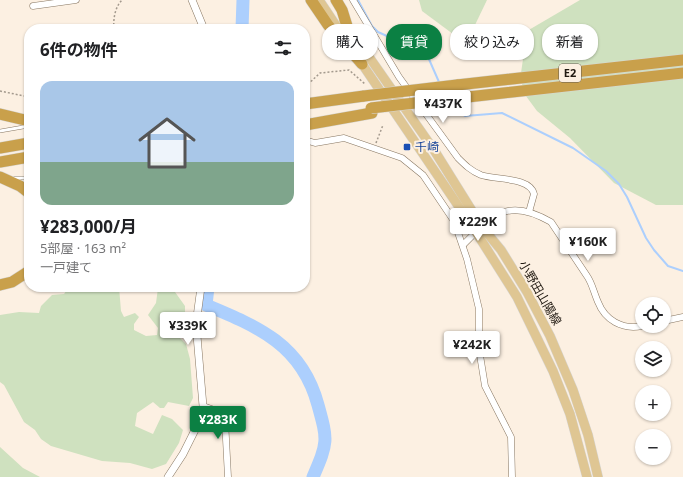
<!DOCTYPE html>
<html lang="ja">
<meta charset="utf-8">
<style>
:root{--surface:#fff;--page:#f2f2f2;--text:#202124;--muted:#757577;--line:#e0e0e0;--accent:#0b8043}
body{margin:0;font-family:"Noto Sans","Noto Sans JP",sans-serif;background:var(--page);color:var(--text);height:100vh;display:flex;flex-direction:column;font-size:15px;white-space:nowrap}
*{box-sizing:border-box;margin:0}
p{font-size:13px;color:var(--muted)}
.icon{flex:none;width:22px;height:22px;fill:none;stroke:currentColor;stroke-width:2;stroke-linecap:round;stroke-linejoin:round}
.map{position:relative;flex:1;overflow:hidden}
.details{position:absolute;left:24px;top:24px;width:286px;height:268px;display:flex;flex-direction:column;background:var(--surface);border-radius:16px;box-shadow:0 1px 3px #0004}
.details>*{flex:none}
.banner{position:absolute;left:322px;top:24px;width:301px;height:36px;display:flex;gap:8px}
.controls{position:absolute;left:635px;top:297px;display:grid;gap:8px}
.controls a{display:grid;place-items:center;width:36px;height:36px;border-radius:50%;background:var(--surface);box-shadow:0 1px 3px #0004;font-size:20px}
.price{position:absolute;translate:-50% -34px;padding:0 9px;border-radius:4px;background:#fff;color:#222;font-size:13px;line-height:26px;filter:drop-shadow(0 1px 2px #0008)}
.price::after{content:'';position:absolute;left:50%;top:24px;width:12px;height:9px;margin-left:-6px;background:inherit;clip-path:polygon(0 0,100% 0,50% 100%)}
.price.current{background:var(--accent);color:#fff}
ul{padding:0;list-style:none}
li{display:grid;align-content:center;gap:8px;height:212px;padding:0 16px}
li+li{border-top:1px solid var(--line)}
li span{display:grid;place-items:center;height:124px;border-radius:12px;color:#555}
li>.icon{margin-inline-start:auto}
span .icon{width:72px;height:72px;fill:#fffc;stroke-width:1}
li b{font-size:17px}
h2{display:flex;justify-content:space-between;align-items:center;height:48px;padding:0 16px;font-size:17px}
.tag{padding:0 14px;border-radius:16px;background:var(--surface);box-shadow:0 1px 3px #0004;font-size:14px;line-height:36px}
.tag.current{background:var(--accent);color:#fff}
.map>svg:first-child{display:block}
.green{fill:#cfe1bf}
.lines{fill:none;stroke-linecap:round;stroke-linejoin:round}
.stream{stroke:#accffd;stroke-width:2}
.river{stroke:#accffd;stroke-width:13}
.service-casing{stroke:#877661;stroke-width:4}
.minor-casing{stroke:#877661;stroke-width:7}
.tertiary-casing{stroke:#877661;stroke-width:8}
.primary-casing{stroke:#d7d6d4;stroke-width:10}
.motorway-casing{stroke:#d7d6d4;stroke-width:12}
.path{stroke:#a3998d;stroke-width:1.5;stroke-dasharray:2 2;stroke-linecap:butt}
.service{stroke:#fff;stroke-width:3}
.minor{stroke:#fff;stroke-width:6}
.tertiary{stroke:#fff;stroke-width:7}
.primary{stroke:#dfc693;stroke-width:9}
.motorway{stroke:#c9a04b;stroke-width:11}
.motorway-bridge-casing{stroke:#d7d6d4;stroke-width:12;stroke-linecap:butt}
.motorway-bridge{stroke:#c9a04b;stroke-width:11}
.transit-dot{fill:#1a4fb4;stroke:#fcf0e2;stroke-width:1.5}
.labels{text-anchor:middle;stroke-width:4;stroke-linejoin:round;paint-order:stroke}
.shield{fill:#fcf0e2;stroke:#625a50;stroke-width:1}
.shield-label{font-size:11px;font-weight:bold;fill:#201911}
.transit-label{font-size:12px;fill:#164399;stroke:#fcf0e2;text-anchor:start}
.street-label{font-size:12px;fill:#201911;stroke:#fcf0e2}
</style>
<div class="map">
<svg width="683" height="477" viewBox="0 0 683 477">
<rect width="100%" height="100%" fill="#fcf0e2"/>
<g class="green">
<polygon points="419,0 487,0 475,25 453,34 422,11"/>
<polygon points="580,0 683,0 683,205 656,205 614,183 570,138 537,111 523,92 521,73 527,31"/>
<polygon points="69,287 119,287 121,311 124,317 135,313 139,317 134,324 134,330 146,336 157,335 158,328 148,315 156,303 158,288 175,292 185,306 185,319 179,331 179,337 186,344 190,359 193,398 189,406 168,402 164,408 160,408 153,402 137,413 135,426 153,434 162,415 172,419 183,430 179,443 166,464 152,469 130,463 102,461 51,446 41,439 35,430 24,422 4,385 0,382 0,315 19,312 39,313 41,306 52,295 64,294"/>
<polygon points="0,447 23,468 40,477 0,477"/>
</g>
<g class="lines">
<g class="stream">
<polyline points="358,0 372,26 378,32 418,50 428,57 439,82"/>
<polyline points="453,102 458,112 465,116 502,113 573,148 606,171 619,184 627,197 646,238 654,250 668,266 683,271"/>
</g>
<g class="river">
<polyline points="242,29 243,0"/>
<path d="M208 287 206 305C259 327 302 345 318 405 328 441 328 442 313 477"/>
</g>
<g class="service-casing">
<g id="service">
<polyline points="0,131 29,126"/>
<polyline points="13,178 29,178"/>
</g>
</g>
<g class="minor-casing">
<g id="minor">
<path d="M353 0 399 77 458 158C465 165 471 171 481 175 496 180 530 177 534 194L529 212"/>
<polyline points="33,6 76,0"/>
<polyline points="305,140 315,143 344,138 402,158 423,175 454,221 467,259 479,309 479,349 485,386 511,437 512,477"/>
<path d="M463 245C494 214 508 197 551 222 563 240 575 258 587 276 592 283 594 293 598 302 605 320 622 330 642 326"/>
<polyline points="664,321 683,317"/>
<polyline points="203,406 220,412 225,420 228,477"/>
</g>
</g>
<g class="tertiary-casing">
<g id="tertiary">
<polyline points="192,0 204,29"/>
<polyline points="168,477 183,454 200,420 203,406 196,324 201,287"/>
</g>
</g>
<g class="primary-casing">
<g id="primary">
<polyline points="319,0 343,36"/>
<polyline points="344,21 434,150 482,227 501,250 527,292 550,336 573,390 588,435 598,477"/>
<polyline points="358,58 476,232 517,297 553,371 570,414 587,477"/>
</g>
</g>
<g class="motorway-casing">
<g id="motorway">
<polyline points="311,0 328,25 362,64"/>
<polyline points="336,0 342,10 347,26"/>
<polyline points="457,85 683,60"/>
<polyline points="459,98 683,73"/>
<polyline points="305,104 364,96"/>
<polyline points="0,114 29,121"/>
<polyline points="305,125 372,113"/>
<polyline points="0,148 29,143"/>
<polyline points="0,162 29,157"/>
<polyline points="0,177 20,186 29,193"/>
<polyline points="0,285 12,282 29,271"/>
</g>
</g>
<g class="path">
<path d="M114 29C113 19 115 7 122 0"/>
<polyline points="305,87 320,73 349,70 365,84"/>
<polyline points="0,91 29,97"/>
<polyline points="376,143 383,125"/>
</g>
<use href="#service" class="service"/>
<use href="#minor" class="minor"/>
<use href="#tertiary" class="tertiary"/>
<use href="#primary" class="primary"/>
<use href="#motorway" class="motorway"/>
<g class="motorway-bridge-casing">
<g id="motorway-bridge">
<polyline points="364,96 457,85"/>
<polyline points="371,108 459,98"/>
</g>
</g>
<use href="#motorway-bridge" class="motorway-bridge"/>
</g>
<rect class="transit-dot" x="403" y="143" width="8" height="8" rx="2"/>
<g class="labels">
<rect class="shield" x="559" y="64" width="22" height="18" rx="3"/>
<g class="shield-label">
<text x="570" y="77">E2</text>
</g>
<g class="transit-label">
<text x="415" y="151">千崎</text>
</g>
<g class="street-label">
<text transform="translate(540 293) rotate(60)" y="4">小野田山陽線</text>
</g>
</g>
</svg>
<div class="controls">
<a><svg class="icon" aria-label="locate" viewBox="0 0 24 24"><circle cx="12" cy="12" r="6"/><path d="M12 2v4M12 18v4M2 12h4M18 12h4"/></svg></a>
<a><svg class="icon" aria-label="layers" viewBox="0 0 24 24"><path d="M12 4l9 5-9 5-9-5zM3 14l9 5 9-5"/></svg></a>
<a>+</a>
<a>−</a>
</div>
<b class="price" style="left:443px;top:124px">¥437K</b>
<b class="price" style="left:478px;top:242px">¥229K</b>
<b class="price" style="left:588px;top:262px">¥160K</b>
<b class="price" style="left:188px;top:346px">¥339K</b>
<b class="price" style="left:472px;top:365px">¥242K</b>
<b class="price current" style="left:218px;top:440px">¥283K</b>
<div class="banner">
<a class="tag">購入</a>
<a class="tag current">賃貸</a>
<a class="tag">絞り込み</a>
<a class="tag">新着</a>
</div>
<section class="details">
<h2>6件の物件<svg class="icon" aria-label="filters" viewBox="0 0 24 24"><path d="M4 7h16M4 17h16"/><circle cx="9" cy="7" r="2"/><circle cx="15" cy="17" r="2"/></svg></h2>
<ul>
<li><span style="background:linear-gradient(#a9c7e8 65%,#7fa58c 0)"><svg class="icon" aria-label="home" viewBox="0 0 24 24"><path d="M3 11l9-7 9 7M6 9v11h12V9"/></svg></span><div><b>¥283,000/月</b><p>5部屋 · 163 m²</p><p>一戸建て</p></div></li>
</ul>
</section>
</div>
